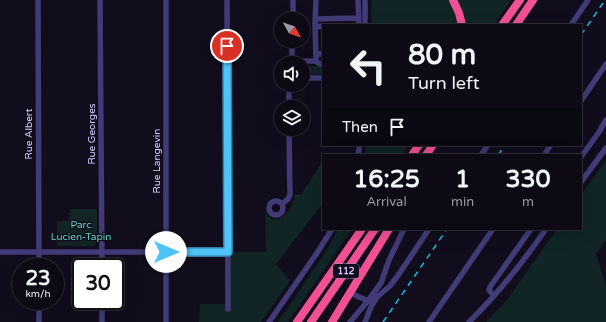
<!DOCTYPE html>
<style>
:root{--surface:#0d0a16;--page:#1b1823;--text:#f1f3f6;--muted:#9a9aa1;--line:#2d2b35}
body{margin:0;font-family:"Varela Round",sans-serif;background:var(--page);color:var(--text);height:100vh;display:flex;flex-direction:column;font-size:15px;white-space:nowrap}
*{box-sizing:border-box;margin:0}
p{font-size:13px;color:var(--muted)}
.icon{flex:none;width:22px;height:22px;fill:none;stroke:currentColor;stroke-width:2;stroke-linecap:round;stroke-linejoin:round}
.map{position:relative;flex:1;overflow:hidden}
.details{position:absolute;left:322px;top:154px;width:260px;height:76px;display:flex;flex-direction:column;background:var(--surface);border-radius:0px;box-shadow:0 4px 16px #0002,0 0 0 1px var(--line)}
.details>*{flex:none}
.top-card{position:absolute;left:322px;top:24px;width:260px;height:122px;border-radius:0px;box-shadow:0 4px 16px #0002,0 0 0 1px var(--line);background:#0d0a16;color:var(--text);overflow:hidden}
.needle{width:26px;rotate:130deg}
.tools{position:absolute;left:274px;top:12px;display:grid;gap:8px}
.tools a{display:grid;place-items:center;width:36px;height:36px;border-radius:50%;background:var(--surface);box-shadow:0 4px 16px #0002,0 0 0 1px var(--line);font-size:20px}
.speed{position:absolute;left:12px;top:258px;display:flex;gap:8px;font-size:20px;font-weight:700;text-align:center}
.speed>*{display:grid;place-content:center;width:52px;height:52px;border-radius:50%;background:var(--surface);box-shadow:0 4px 16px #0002,0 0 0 1px var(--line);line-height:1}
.speed small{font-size:10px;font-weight:400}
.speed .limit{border:2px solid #111;border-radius:6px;background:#fff;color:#111}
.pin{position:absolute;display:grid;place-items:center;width:34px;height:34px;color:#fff;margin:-17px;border:2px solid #fff;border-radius:50%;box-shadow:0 1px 4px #0007}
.me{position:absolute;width:44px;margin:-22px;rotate:90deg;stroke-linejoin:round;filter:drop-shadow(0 0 3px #0008)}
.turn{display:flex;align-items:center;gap:14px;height:84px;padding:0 20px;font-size:18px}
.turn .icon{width:52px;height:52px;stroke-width:2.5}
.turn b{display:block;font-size:28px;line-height:34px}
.then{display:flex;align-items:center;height:38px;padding:0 20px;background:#0003;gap:8px;font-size:15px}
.eta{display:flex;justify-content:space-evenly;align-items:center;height:68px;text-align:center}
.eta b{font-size:24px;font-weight:700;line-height:28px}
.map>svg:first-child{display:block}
</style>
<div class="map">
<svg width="606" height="322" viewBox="0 0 606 322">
<rect width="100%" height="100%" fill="#110d1d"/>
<path fill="#112526" d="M372 0H449L455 13 459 25H371Z
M456 0H511L494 25H464Z
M303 66H323V74L303 75Z
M366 145H408L402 155H365Z
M606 160V239L596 254 606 286V322H486L507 300 557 229H581V195Z
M323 161V203L276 264 290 281 261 322H199L200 304H228V252H266L265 210C272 228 287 217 292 204 294 201 294 198 294 195L302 194 305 188Z
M70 209H97V242L95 245 92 246H57V221H69Z
M339 229H352L288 322H278L321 259Z"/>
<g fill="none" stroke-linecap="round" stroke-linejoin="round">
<path stroke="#423b78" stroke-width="5.5" d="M38 0 39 267
M100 0 102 267
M166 0V322
M227 0 228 309
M316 0 315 24 316 61 318 63 323 65
M358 0 359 25
M293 19V0
M315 19 358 18
M365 25V0
M571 25 588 0
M315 27 323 26
M292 41V61H316
M316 54H323
M303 78H323
M581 101 606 64
M289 107V85
M358 155 360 145
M481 155 488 145
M544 155 551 145
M581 157 599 132 606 120
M581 182 606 148
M269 208a7 7 0 1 1 14 0a7 7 0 1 1-14 0Z
M282 204 288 199 290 195 289 129
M0 252H228
M350 292 359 297 371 302
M494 296 489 290 490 287 531 229
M39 301V322
M102 301V322
M269 322 317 253 332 229
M350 322 367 302 381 283 389 260 404 229
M365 322 371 307 377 297 390 286 399 274 429 229
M429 322 493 229
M469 322C498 294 523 262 546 229"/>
<path stroke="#f25094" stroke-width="8" d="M453 0 459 13 462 25
M502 25 520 0
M516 25 533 0
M412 155 419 145
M426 155 433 145
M297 322 362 229
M311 322 375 229
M332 322 389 229"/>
<path stroke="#11c0e3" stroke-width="1.5" stroke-dasharray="6 5" stroke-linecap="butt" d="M581 35 605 0
M498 155 505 145
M383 322 447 229"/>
</g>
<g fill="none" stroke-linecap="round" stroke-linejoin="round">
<g stroke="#337fa1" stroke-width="10">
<path id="route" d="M166 252H228L227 46"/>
</g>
<use href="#route" stroke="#4fc3f7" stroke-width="7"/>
</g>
<g text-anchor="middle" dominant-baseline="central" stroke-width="3" stroke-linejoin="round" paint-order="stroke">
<rect fill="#110d1d" stroke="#9a93b8" stroke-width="1" x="333" y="264" width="26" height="14" rx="3"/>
<g font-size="9" font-weight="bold" fill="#d5ccfb">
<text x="346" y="271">112</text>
</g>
<g font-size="10" fill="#d5ccfb" stroke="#110d1d">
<text transform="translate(29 134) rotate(-90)">Rue Albert</text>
<text transform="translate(92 134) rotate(-90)">Rue Georges</text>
<text transform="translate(157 161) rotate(-90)">Rue Langevin</text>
</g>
<g font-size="10" fill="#5fd5bf" stroke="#110d1d">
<text x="81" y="225">Parc<tspan x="81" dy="12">Lucien-Tapin</tspan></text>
</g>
</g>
</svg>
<div class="tools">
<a><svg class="needle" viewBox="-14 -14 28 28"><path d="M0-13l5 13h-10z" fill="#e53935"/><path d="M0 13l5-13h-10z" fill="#9a9aa1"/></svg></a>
<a><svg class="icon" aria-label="sound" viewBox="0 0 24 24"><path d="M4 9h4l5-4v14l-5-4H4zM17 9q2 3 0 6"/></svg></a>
<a><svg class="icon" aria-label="layers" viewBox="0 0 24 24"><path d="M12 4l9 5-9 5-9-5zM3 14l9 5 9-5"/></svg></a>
</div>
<div class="speed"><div>23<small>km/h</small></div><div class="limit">30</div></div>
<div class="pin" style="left:227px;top:46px;background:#d93025"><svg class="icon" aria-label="arrive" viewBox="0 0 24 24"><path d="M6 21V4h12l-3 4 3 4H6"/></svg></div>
<svg class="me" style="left:166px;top:252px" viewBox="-20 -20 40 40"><circle r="19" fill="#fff"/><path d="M0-13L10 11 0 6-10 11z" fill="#4fc3f7"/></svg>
<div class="top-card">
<div class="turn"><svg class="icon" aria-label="left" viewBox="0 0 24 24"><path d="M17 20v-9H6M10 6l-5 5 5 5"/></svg><div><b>80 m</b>Turn left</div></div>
<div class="then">Then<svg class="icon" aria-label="arrive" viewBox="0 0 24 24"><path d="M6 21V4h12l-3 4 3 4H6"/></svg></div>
</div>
<section class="details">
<div class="eta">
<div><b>16:25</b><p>Arrival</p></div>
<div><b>1</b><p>min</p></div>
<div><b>330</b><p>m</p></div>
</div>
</section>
</div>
